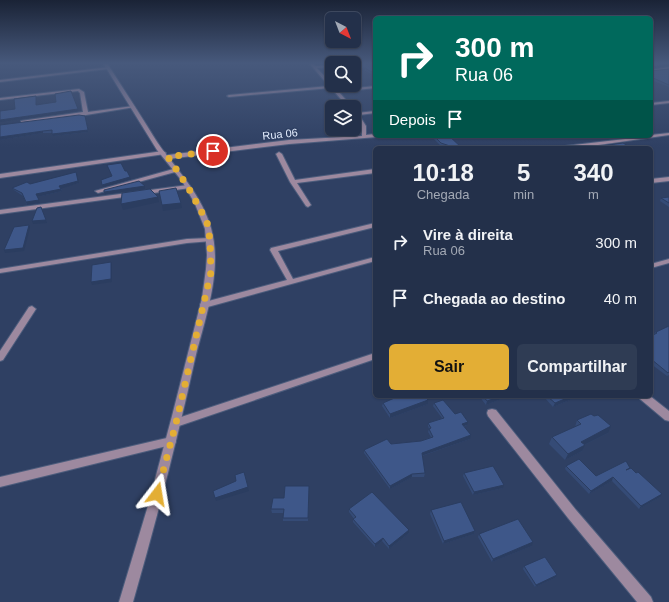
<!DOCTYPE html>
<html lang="pt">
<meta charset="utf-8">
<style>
:root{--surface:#23304a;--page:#2f3c54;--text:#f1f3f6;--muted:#a3a9b5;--line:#404b62;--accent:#e3ae35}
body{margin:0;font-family:Helvetica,sans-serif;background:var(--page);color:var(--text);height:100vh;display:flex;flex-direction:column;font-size:15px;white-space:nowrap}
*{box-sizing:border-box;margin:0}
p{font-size:13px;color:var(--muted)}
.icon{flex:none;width:22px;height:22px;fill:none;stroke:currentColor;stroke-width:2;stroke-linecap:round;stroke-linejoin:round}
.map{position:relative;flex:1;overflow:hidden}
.details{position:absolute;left:373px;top:146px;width:280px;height:252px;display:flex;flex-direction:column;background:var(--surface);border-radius:6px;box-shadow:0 1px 3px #0004,0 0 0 1px var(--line)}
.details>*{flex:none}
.guide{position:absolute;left:373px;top:16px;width:280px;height:122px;border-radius:6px;box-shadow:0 1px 3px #0004,0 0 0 1px var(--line);background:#00695c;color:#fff;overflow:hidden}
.needle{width:26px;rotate:138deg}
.fabs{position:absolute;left:325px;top:12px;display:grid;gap:8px}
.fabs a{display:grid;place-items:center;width:36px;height:36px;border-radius:6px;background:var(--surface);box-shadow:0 1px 3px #0004,0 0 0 1px var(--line);font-size:20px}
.pin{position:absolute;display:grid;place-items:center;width:34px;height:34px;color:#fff;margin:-17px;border:2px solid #fff;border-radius:50%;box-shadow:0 1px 4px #0007}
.me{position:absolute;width:44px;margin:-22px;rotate:14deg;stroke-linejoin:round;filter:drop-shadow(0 0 3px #0008)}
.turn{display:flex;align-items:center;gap:14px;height:84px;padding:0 16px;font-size:18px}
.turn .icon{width:52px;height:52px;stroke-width:2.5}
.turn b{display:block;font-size:28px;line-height:34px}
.then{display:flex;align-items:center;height:38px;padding:0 16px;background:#0003;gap:8px;font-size:15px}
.eta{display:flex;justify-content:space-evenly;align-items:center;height:68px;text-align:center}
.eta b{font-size:24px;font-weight:600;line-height:28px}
.cta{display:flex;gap:8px;margin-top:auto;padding:8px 16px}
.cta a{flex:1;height:46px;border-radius:6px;background:var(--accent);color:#111;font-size:16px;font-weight:600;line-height:46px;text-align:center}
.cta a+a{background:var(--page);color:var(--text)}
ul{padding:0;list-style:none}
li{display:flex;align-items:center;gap:12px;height:56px;padding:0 16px}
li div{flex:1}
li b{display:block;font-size:15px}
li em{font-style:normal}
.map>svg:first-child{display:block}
</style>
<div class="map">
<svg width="669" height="602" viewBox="0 0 669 602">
<rect width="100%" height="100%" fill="#2f4063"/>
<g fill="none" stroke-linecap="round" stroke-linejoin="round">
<g stroke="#4c5c7c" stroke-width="2">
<path id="minor" d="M309 63H313L316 66 332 65V67L317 68 337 90 375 86V88L339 92 352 107H348L331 88 229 97 227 96 229 95 329 86Z
M354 63H368L354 65Z
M109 67 108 69 0 82V80Z
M669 67V69L651 72V70Z
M79 89 84 92 88 112 133 106 135 107 86 115 23 123 21 122V121L83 112 80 93 78 91 0 100V98Z
M669 101V103L651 105V103Z
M354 110 357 113 375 111V113L359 115 366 126V135L375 134V136H378L377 137 289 144 168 159 165 157 168 155 289 140 362 136V126L354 114Z
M669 133V135L577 148H562L565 146 651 136V135Z
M163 151 166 153 165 154 0 178V174Z
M279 152 282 154 295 180 375 169V173L297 183 311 205 308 207 306 206 290 182 276 154Z
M177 168 179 169V171L98 193 95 191Z
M669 177V181L651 183V179Z
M188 185 190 186V188L0 214V210Z
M375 223V227L278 251 293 279 375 257V261L204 308 200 305 201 303 287 280 270 250 271 248Z
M210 238 212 239 213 240 212 241 187 243 0 273V269L187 239Z
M669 259V263L651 268V264Z
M32 306 36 309 3 360 0 361V351L29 307Z
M375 353V359L176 427 172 426 171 423 172 420Z
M638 396H650L669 411V421L665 420 640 399Z
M492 409 496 410 576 510 651 597 653 602H637L568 518 488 416 487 413 488 410Z
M171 437 175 438 176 441 175 444 171 445 0 487V477Z"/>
</g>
<g stroke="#4c5c7c" stroke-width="2">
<path id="tertiary" d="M103 63H107C119 82 132 102 144 121 150 130 155 140 162 149 181 174 202 197 211 228 223 271 205 318 195 359 177 441 156 522 133 602H119L147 509 172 416 202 298 206 269 207 255 205 229 195 204 182 181 157 150Z"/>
</g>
<use href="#minor" fill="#9d899f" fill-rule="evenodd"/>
<use href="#tertiary" fill="#9d899f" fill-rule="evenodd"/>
</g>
<path fill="#354b76" d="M375 63V76L354 65Z
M669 69V87L651 80V71Z
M86 118 88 132 53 136 52 133H43L0 140V125Z
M431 136H449L462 148H448L440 145Z
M79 183 61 188 62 191 37 197 40 203 27 205 23 196 14 190 12 188 30 184Z
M669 197V207L660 201 661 198Z
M669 326V375L667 376 651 364V336L654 334 656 332Z
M479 396H502L501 399 486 405Z
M544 396H579L553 407 544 397Z
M428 400V404L390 418 382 406 383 403Z
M434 403 455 414 467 425 464 427 470 439 422 456 425 473 424 477H412L390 489 364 453V450L391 444 421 441 431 437 428 432 429 429 428 426V423L442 418 433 406Z
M577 420 608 433 584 445 582 451 565 460 549 444 552 437 575 427Z
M566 466 596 476 629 469 660 497 639 509 612 481 589 494 565 469Z
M464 473 503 488 473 495 463 476Z
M309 489 308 521H283V513H272L271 509Z
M349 509 409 533 389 549 382 541 375 547 353 522V519H354L349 512Z
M431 510 475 531 474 534 443 544 430 514Z
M479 534 532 546 492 562 478 537Z
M524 566 557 575 555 578 535 587 523 569Z"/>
<path fill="#2b3d60" d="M263 63H282L263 64Z
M669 64V66L651 68V67Z
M365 68V70L354 71V69Z
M78 109V111L0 122V120Z
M86 118 88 132 53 136 52 134Z
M43 131V133L0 140V137Z
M76 172 79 183 60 189 59 186Z
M130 177 131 179 103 187 102 185Z
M145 186V189L105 194 104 192Z
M61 189 62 191 37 197 36 194Z
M158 197 159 202 123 210 121 204Z
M39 200 40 203 27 205 26 202Z
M181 203 182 208 163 211 162 205Z
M46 220 47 223 33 224 32 221Z
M29 225 30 228 24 251 5 253 4 250 25 237Z
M111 262 112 265V282L92 285 91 282Z
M501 396H502L501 399 486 405 487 401Z
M572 396H579L553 407 555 403Z
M428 400V404L390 418V414Z
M468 422 467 425 461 427 462 424Z
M611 426 608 433 578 448 581 442Z
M471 435 470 439 421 456 422 453Z
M585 445 582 451 565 460 568 454Z
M412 474V477L390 489V486Z
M613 477 612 481 589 494 591 491Z
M504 485 503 488 473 495 474 492Z
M248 487 249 491 216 501 215 498Z
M662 494 660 497 639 509 641 506Z
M409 530V533L389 549V546Z
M475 531 474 534 443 544 444 541Z
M383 538 382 541 375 547V544Z
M533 542 532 546 492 562 493 559Z
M557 575 555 578 535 587 536 585Z"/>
<path fill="#3e5789" stroke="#2b3d60" d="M363 63H375V74L365 68 354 69V64V65Z
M651 63H669V64L651 67V69Z
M669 69V85L651 77V71Z
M71 91 78 109 0 120V111L15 109 14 99 36 96V105L56 102 55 94Z
M79 115 85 116 88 130 52 134V130L43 131 0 137V125Z
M434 136H449L462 148H456L441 143Z
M623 143 632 148H587Z
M121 163 125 171H127L130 177 102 185 101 180 112 176 107 165Z
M76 172 78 181 59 186 61 189 36 194 39 200 26 202 22 193 12 188 27 182 30 184Z
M139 181 145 186 104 192V190Z
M176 188 181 203 162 205 159 191Z
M150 189 158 197 121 204 122 193Z
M669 197V203L661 198Z
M41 207 46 220 32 221 37 208Z
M29 225 23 248 4 250 14 227Z
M111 262V279L91 282 92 265Z
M669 326V372L668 373 651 359V336L657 333 656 332Z
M399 396H425L428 400 390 414 383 403Z
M483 396H501L487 401Z
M547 396H572L555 403Z
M443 400 455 414 461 412 468 422 462 424 471 435 422 453 425 473 412 474 390 486 364 450 387 439 391 444 421 441 433 437 429 429 431 428 428 423 444 418 434 403Z
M591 414 594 416 598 415 611 426 581 442 585 445 568 454 552 437 581 424 577 420Z
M579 459 596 476 626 461 630 468 626 470 631 468 636 473 638 472 662 494 641 506 613 477 591 491 566 466Z
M493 466 504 485 474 492 464 473Z
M244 472 248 487 215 498 213 491 236 481 235 475Z
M285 486H309L308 518H283L284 509H271L273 498H284Z
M372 492 409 530 389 546 383 538 375 544 353 519 356 517 349 509Z
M461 502 475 531 444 541 431 510Z
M518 519 533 542 493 559 479 534Z
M545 557 557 575 536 585 524 566Z"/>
<linearGradient id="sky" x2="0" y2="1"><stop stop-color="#1a2336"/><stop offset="0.43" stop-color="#47597c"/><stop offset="1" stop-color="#47597c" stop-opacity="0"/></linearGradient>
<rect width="669" height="147" fill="url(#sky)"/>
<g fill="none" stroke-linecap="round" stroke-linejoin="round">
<path stroke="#e3ae35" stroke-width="7" stroke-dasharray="0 12.6" d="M157 494 176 423 211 272 210 240 207 222 188 187 168 157 213 151"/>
</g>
<g text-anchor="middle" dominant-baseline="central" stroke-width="3" stroke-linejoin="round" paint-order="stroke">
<g font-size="11" fill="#e2ecfd" stroke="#2f4063">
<text transform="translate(280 134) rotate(-6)">Rua 06</text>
</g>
</g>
</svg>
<div class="fabs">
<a><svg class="needle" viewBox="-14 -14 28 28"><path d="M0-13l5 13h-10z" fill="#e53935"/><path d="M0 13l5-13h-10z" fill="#a3a9b5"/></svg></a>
<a><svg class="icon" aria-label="search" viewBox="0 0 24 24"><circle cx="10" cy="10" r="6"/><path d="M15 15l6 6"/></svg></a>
<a><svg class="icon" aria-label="layers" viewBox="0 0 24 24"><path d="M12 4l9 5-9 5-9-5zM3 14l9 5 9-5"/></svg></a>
</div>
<div class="pin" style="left:213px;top:151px;background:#d93025"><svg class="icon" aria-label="arrive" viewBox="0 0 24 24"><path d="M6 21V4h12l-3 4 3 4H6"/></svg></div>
<svg class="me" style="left:157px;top:494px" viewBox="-20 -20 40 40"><path d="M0-17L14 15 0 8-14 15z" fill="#e3ae35" stroke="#fff" stroke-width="4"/></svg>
<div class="guide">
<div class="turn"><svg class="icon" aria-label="right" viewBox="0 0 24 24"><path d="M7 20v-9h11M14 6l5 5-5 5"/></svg><div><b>300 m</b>Rua 06</div></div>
<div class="then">Depois<svg class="icon" aria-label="arrive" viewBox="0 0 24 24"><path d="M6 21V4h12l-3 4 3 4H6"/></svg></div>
</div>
<section class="details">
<div class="eta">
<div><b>10:18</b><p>Chegada</p></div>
<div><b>5</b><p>min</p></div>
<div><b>340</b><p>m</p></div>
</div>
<ul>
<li><svg class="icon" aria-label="right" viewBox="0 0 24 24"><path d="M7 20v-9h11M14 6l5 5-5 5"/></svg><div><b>Vire à direita</b><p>Rua 06</p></div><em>300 m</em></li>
<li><svg class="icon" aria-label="arrive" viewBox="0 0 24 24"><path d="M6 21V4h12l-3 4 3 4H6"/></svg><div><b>Chegada ao destino</b></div><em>40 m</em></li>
</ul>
<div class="cta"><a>Sair</a><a>Compartilhar</a></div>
</section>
</div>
